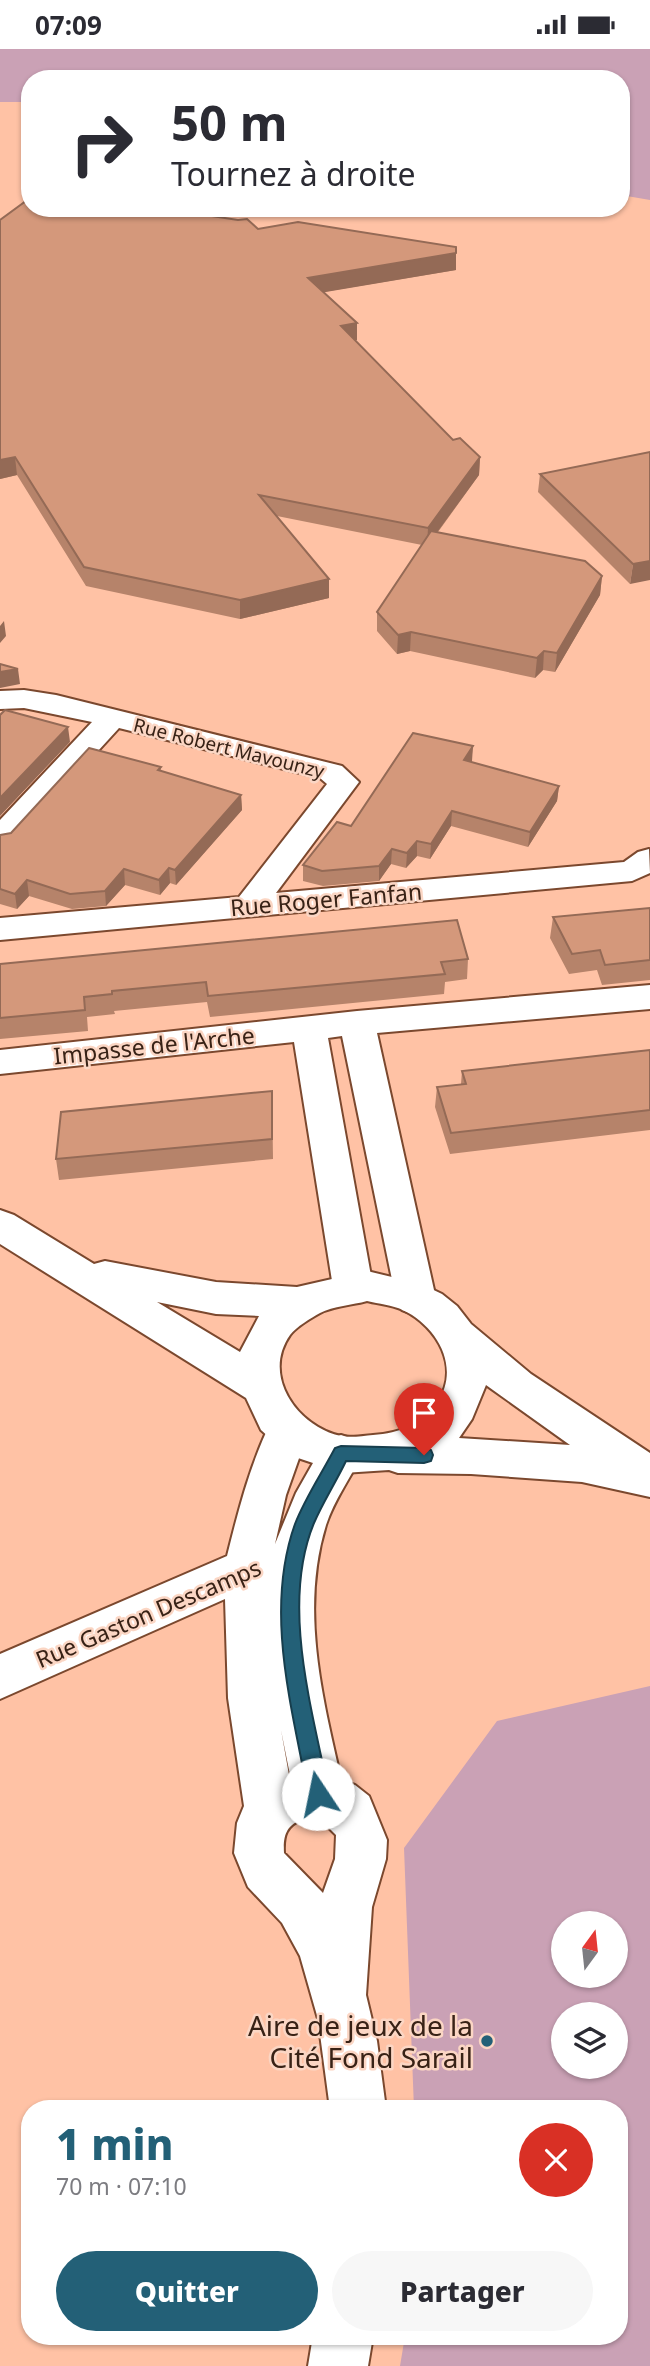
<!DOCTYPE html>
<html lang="fr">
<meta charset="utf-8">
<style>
:root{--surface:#fff;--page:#f7f7f7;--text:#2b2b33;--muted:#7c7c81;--accent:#236077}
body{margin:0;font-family:"Noto Sans",sans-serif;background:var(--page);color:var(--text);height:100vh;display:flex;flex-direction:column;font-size:26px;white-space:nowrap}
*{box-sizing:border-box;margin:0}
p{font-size:23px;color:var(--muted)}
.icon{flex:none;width:38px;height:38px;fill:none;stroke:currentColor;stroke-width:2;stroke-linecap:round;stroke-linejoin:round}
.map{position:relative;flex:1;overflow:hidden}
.panel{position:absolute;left:21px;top:2051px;width:607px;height:245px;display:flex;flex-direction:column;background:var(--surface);border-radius:28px;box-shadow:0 2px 5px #0004}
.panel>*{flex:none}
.guide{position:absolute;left:21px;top:21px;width:609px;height:147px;border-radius:28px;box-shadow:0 2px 5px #0004;background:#fff;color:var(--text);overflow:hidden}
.needle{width:46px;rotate:15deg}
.buttons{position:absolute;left:551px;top:1862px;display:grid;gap:14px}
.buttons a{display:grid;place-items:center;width:77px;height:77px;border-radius:50%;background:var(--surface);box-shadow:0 2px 5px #0004;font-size:35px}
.pin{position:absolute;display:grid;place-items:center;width:60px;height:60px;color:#fff;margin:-72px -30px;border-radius:50% 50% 50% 0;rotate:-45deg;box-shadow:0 0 7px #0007}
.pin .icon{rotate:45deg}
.me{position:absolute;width:77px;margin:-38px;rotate:349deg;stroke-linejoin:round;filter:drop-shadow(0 0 5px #0008)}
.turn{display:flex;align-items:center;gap:24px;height:147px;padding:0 35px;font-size:32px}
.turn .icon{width:91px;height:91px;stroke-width:2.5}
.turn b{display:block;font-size:49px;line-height:60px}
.round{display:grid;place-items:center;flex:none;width:74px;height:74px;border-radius:37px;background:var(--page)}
.overview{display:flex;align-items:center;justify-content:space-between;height:119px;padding:0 35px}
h1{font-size:42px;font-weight:800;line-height:52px;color:var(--accent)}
.cta{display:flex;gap:14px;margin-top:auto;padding:14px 35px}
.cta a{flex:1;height:80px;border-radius:42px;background:var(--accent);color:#fff;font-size:28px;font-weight:800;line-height:80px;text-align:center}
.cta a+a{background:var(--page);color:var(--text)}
.status{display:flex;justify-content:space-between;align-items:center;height:49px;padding:0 35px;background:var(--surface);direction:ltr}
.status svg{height:19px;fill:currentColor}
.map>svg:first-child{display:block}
</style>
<div class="status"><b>07:09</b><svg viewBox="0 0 49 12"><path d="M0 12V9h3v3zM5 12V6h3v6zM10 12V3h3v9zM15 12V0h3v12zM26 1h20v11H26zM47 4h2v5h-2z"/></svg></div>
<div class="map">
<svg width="650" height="2317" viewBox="0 0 650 2317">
<rect width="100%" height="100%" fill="#ffc2a5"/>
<path fill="#caa1b5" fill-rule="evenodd" d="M0 0H650V151L621 146V30H30V53H0Z
M650 1637V2317H400L405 2287H620V2060H414L404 1799 497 1672ZM564 1874H616V1927H564ZM564 1965H616V2018H564Z"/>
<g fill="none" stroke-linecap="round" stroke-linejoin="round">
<g stroke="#7b482e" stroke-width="4">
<path id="street" d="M24 641 56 646 342 717 359 733 276 844 624 813 638 803 649 800 650 824 632 832 0 891V869L239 848 327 735 320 729 119 679 11 797 0 800V771L92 673 24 659 0 660V642Z
M650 936V960L377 984 436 1250 430 1261 416 1266 402 1261 396 1250 342 987 328 989 373 1238 367 1249 353 1253 339 1249 333 1238 294 993 0 1025V1001L357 962Z
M288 1363 303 1369 309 1381 286 1446 275 1495 296 1444 326 1391 341 1386 356 1391 363 1404C351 1428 334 1451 326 1476 300 1560 322 1647 341 1730L355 1736 369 1747 387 1791 386 1810 372 1858 366 1946 377 1992 386 2060H330L318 1970 300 1907 282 1874 248 1838 234 1804 237 1774 244 1757 228 1649 225 1550 0 1650V1605L227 1507C239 1459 251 1412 273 1369ZM281 1681 290 1726H289ZM303 1770 321 1771 336 1786 335 1810 323 1844 284 1804C283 1787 286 1776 303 1770Z
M313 2287H373L368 2317H308Z"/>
</g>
<g stroke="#7b482e" stroke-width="4">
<path id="secondary" d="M0 1161 14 1166 94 1215 105 1212 216 1233 297 1238 367 1222 421 1235 442 1245 457 1257 471 1275 531 1325 650 1404V1448L582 1433 471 1425 398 1424 389 1421 343 1424 289 1406 261 1381 246 1349 0 1195ZM367 1252C379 1255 392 1256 403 1261 438 1278 461 1319 437 1354 421 1376 400 1384 373 1386 363 1387 350 1389 341 1387 298 1378 261 1327 290 1286 296 1278 311 1269 320 1264 333 1257 353 1256 367 1252ZM157 1253 216 1265 259 1267 240 1303ZM486 1336 570 1396 459 1389 472 1370Z"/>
</g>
<use href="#street" fill="#fff" fill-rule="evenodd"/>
<use href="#secondary" fill="#fff" fill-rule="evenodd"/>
</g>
<path fill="#b6836a" d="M0 171 258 180 456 221 323 243 357 291H355L453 391 480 408 479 426 438 483 602 527 600 546 555 623 543 621 535 629 410 602 397 605 377 582V563L422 496 277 467 329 530V549L240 570 86 537 17 426 0 430Z
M650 403 630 535 538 443 540 425Z
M473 697 471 713 559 737 557 752 528 798 451 777 430 810 417 807 406 819 391 815 379 832 323 837 303 832V816L351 777Z
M161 718V722L241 746 242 761 176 836 170 834 160 846 125 836 106 857 72 860 29 847 17 860 0 855V786L11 784Z
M650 859V931L602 936 597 921 569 925 550 889 553 868Z
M468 910 467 930 445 933 444 945 210 968 207 953 114 962 115 965 87 968 88 982 0 990V915Z
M650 1001V1081L450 1105 435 1058 437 1038 461 1035 462 1022Z
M272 1042 273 1110 59 1131 56 1110Z"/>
<path fill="#946a56" d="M456 204V221L308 246V229Z
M357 274V291L341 294V277Z
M15 408 17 426 0 430V411Z
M480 408 479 426 427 497 428 479Z
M650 512V531L630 535 633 515Z
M602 527 600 546 555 623 557 604Z
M329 530V549L240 570V551Z
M4 572 6 587 0 594V577Z
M411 583 410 602 397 605 398 586Z
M544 602 543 621 535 629 537 609Z
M18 620 20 635 0 639V623Z
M68 678 70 693 0 767V749Z
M473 697 472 712 463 727 464 711Z
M559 737 557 752 528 798 530 783Z
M241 746 242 761 176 836 175 821Z
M452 762 451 777 430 810 431 795Z
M417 792V807L406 819 407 804Z
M392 800 391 815 379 832V817Z
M169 819 170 834 160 846 159 831Z
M124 820 125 836 106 857 105 842Z
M27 831 29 847 17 860 15 845Z"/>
<path fill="#d4987b" stroke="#946a56" stroke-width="2" d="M30 149V159H159L238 171 247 170 258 180 298 173 456 198V204L308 229 357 274 341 277 453 391 460 389 480 408 428 479 259 446 329 530 240 551 84 518 15 408 0 411V171Z
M650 403V512L633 515 540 425Z
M431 482 585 512 602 527 557 604 544 602 537 609 411 583 398 586 377 563Z
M0 615 18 620 0 623Z
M5 661 68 678 0 749V666Z
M413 684 473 697 464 711 559 737 530 783 452 762 431 795 417 792 407 804 392 800 379 817 322 822 303 816 337 773 351 777Z
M89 699 161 718 158 721 241 746 175 821 169 819 159 831 124 820 105 842 70 845 27 831 15 845 0 840V786L11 784Z
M650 859V911L605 916 600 901 572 905 553 868Z
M457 871 468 910 441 913 445 925 208 947 206 933 112 942V945L84 948 85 961 0 969V915Z
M650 1001V1061L451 1084 437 1038 466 1035 462 1022Z
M272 1042V1090L56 1110 61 1063Z"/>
<path fill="#236077" stroke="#173e4d" stroke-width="2" d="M341 1397 424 1399 431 1401 433 1406 431 1412 424 1414 346 1412C336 1433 323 1453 314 1474 280 1556 313 1663 329 1745L326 1752 318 1755 311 1752 308 1745C292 1658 264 1562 295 1475 305 1449 322 1424 335 1399Z"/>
<circle fill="#236077" stroke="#fbd6c4" stroke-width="2.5" cx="487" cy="1992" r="7"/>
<g text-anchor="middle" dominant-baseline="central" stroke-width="5" stroke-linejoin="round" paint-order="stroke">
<g font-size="19" fill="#382216" stroke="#fbd6c4">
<text transform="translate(229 699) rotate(14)">Rue Robert Mavounzy</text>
</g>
<g font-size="23" fill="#382216" stroke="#fbd6c4">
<text transform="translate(326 850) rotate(-5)">Rue Roger Fanfan</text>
<text transform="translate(154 996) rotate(-6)">Impasse de l'Arche</text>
<text transform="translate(148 1564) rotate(-23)">Rue Gaston Descamps</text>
</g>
<g font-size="28" fill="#382216" stroke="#fbd6c4" text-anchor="end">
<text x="473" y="1976">Aire de jeux de la<tspan x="473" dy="32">Cité Fond Sarail</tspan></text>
</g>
</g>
</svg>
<div class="buttons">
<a><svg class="needle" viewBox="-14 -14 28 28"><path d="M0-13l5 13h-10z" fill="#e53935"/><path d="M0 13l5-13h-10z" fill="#7c7c81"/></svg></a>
<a><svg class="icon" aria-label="layers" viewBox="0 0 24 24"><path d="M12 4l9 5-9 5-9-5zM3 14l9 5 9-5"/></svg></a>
</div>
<div class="pin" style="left:424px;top:1406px;background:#d93025"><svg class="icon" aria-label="arrive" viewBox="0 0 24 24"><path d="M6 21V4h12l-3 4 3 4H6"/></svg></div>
<svg class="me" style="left:318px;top:1745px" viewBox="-20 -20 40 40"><circle r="19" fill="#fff"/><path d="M0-13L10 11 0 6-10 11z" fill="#236077"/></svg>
<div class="guide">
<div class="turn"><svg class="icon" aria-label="right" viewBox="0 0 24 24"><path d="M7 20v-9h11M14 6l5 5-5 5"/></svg><div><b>50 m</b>Tournez à droite</div></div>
</div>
<section class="panel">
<div class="overview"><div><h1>1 min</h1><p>70 m · 07:10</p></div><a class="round" style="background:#d93025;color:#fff"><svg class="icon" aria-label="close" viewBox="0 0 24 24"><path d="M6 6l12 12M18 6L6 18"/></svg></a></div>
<div class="cta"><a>Quitter</a><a>Partager</a></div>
</section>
</div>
